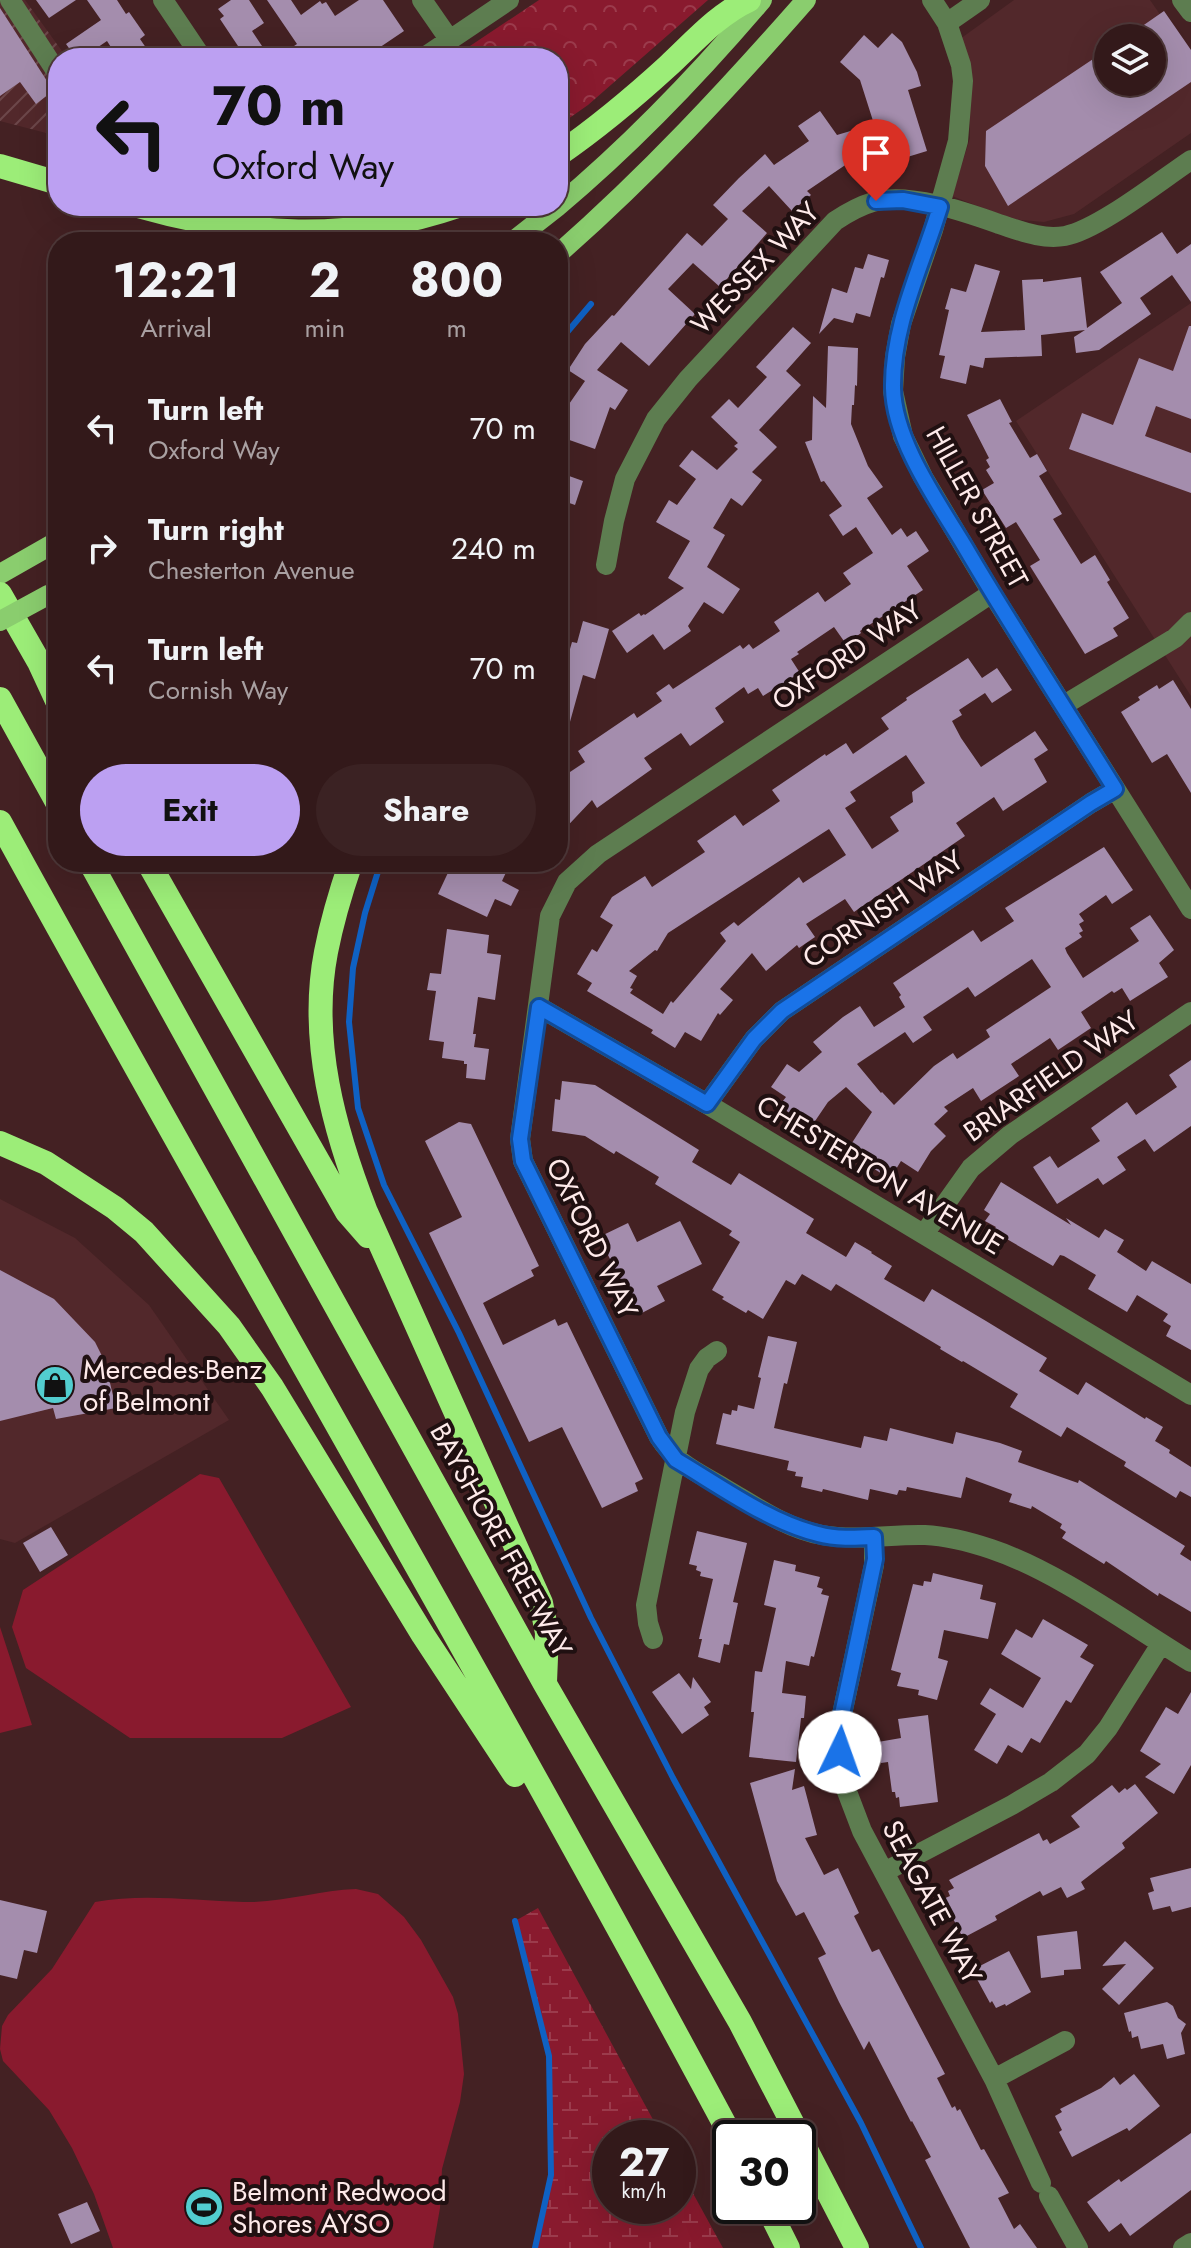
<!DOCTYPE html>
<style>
:root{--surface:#33191a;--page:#3b2223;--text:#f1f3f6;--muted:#a9a0a2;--line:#4e3839;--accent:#bca0f2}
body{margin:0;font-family:Jost,sans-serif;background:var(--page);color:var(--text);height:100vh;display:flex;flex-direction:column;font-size:30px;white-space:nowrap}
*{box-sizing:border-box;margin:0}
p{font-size:26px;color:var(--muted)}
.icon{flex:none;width:44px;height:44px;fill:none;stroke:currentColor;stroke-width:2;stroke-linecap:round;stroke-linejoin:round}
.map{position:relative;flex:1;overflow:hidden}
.drawer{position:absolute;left:48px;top:232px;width:520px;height:640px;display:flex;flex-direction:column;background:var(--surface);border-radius:32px;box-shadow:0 8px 32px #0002,0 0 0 2px var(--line)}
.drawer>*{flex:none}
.top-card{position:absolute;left:48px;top:48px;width:520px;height:168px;border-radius:32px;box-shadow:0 8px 32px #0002,0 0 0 2px var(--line);background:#bca0f2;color:#111;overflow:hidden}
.fabs{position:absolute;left:1094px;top:24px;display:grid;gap:16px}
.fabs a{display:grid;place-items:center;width:72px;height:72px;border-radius:50%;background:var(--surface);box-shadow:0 8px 32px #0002,0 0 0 2px var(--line);font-size:40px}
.speed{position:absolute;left:592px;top:2120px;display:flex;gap:16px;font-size:40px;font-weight:700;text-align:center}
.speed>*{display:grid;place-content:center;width:104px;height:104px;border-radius:50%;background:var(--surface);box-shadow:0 8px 32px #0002,0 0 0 2px var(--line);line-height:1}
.speed small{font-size:20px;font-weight:400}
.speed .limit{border:4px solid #111;border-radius:12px;background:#fff;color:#111}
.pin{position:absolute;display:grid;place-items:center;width:68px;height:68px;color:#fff;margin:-82px -34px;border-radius:50% 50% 50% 0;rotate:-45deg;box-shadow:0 0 8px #0007}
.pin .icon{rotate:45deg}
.me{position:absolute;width:88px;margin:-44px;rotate:3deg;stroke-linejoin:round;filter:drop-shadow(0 0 6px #0008)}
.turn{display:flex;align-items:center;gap:28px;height:168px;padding:0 32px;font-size:36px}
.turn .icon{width:104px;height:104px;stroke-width:2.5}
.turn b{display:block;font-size:56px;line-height:68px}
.eta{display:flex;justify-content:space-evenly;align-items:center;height:136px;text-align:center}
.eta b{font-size:48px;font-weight:700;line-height:56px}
.button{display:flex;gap:16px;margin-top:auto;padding:16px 32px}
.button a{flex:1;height:92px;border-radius:48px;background:var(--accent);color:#111;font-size:32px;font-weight:700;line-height:92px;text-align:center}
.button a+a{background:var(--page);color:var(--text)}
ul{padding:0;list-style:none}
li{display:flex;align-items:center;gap:24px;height:120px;padding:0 32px}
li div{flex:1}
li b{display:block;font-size:30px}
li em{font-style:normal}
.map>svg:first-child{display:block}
</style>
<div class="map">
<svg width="1191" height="2248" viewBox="0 0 1191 2248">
<defs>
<pattern id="industrial-furrows" width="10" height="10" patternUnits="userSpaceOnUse" patternTransform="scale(2)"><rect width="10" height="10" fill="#52282b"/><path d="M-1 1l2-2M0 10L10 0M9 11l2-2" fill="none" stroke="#6c474a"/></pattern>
<pattern id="wetland-marsh" width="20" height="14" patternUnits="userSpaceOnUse" patternTransform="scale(2)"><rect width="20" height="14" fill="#891a2e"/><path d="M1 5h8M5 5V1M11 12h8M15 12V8" fill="none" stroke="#9b3b4c"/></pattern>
<pattern id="park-crowns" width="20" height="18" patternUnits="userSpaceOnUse" patternTransform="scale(2)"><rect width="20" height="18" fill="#891a2e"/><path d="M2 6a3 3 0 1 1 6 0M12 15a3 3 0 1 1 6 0" fill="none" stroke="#9b3b4c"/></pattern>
</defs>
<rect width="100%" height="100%" fill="#442123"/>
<path fill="#52282b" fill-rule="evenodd" d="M1014 0H1150L1191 59V133L1074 214 1044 222 1010 219 952 196 970 138 969 86 960 39ZM1108 38H1152V82H1108Z
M1191 303V696L1016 421Z
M0 1199 75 1238 149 1305 229 1420 15 1543 0 1539Z"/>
<path fill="url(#industrial-furrows)" d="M0 0H25L67 58H58V136L0 121Z"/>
<path fill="#891a2e" d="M200 1474 219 1478 351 1707 282 1738H130L26 1668 12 1627 23 1590Z
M0 1627 32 1725 0 1733Z
M356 1889 378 1894 404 1917 421 1940 453 1997 458 2014 464 2074 460 2102 442 2169 440 2208 433 2248H113L94 2194 72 2148 49 2110 3 2061 0 2049 2 2026 8 2015 52 1969 95 1902C145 1893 194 1901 244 1902 282 1903 319 1890 356 1889Z"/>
<path fill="url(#wetland-marsh)" d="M538 1908 663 2138H610V2206H678V2166L723 2248H535L551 2175 549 2056 515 1921Z"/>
<path fill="url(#park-crowns)" d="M539 0H708L588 105 558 126V58H452Z"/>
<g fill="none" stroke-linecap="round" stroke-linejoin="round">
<path stroke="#0f61c3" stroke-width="6" d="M558 343 591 304
M381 862 365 913 353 968 349 1022 358 1108 384 1185 459 1333 591 1618 673 1778 861 2123 921 2248
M515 1921 549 2056 551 2175 535 2248"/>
</g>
<path fill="#a48dad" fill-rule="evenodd" d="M36 0H76L49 18Z
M87 0H117L126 14 129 12 145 35 140 39 153 58H118L107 41 82 58H76L66 44 101 20Z
M231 0H249L264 23 252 31 270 58H246L220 19 224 16 218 9Z
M267 0H291L301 15 320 1 322 4 326 2 335 16 359 0H383L404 31 364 58H276L297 44Z
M0 8 47 81 58 87 36 104 20 82 0 96Z
M1164 11 1191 50V82L1008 206 985 166 986 131 1108 49V82H1152V38H1125Z
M892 33 902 42 917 72 921 86 908 90 927 151 868 169 863 153 807 191 811 195 792 211 769 186 742 211 767 233 720 287 693 263 668 289 695 314 649 366 621 342 597 370 628 390 615 410 610 407 595 449 558 436V416L563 418 567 407 585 381 568 370 585 344 612 315 614 316 687 233 702 246 728 219 713 205 739 178 765 154 774 165 809 141 798 126 820 111 837 135 874 124 860 80 840 62 864 35 878 48Z
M1162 232 1177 254 1191 244V302L1172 275 1140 298 1151 314 1099 350 1076 353 1074 337 1085 330 1041 335 1042 356 985 358 983 368 970 365 966 384 940 378 945 356 939 355 949 310 945 309 951 288 966 292 975 264 1000 271 981 332 1025 330 1022 280 1043 279V282L1081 277 1087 328 1122 303 1100 272Z
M868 254 889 260 884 278 881 277 870 317 856 313 853 323 834 318 819 334 832 288 847 293 855 267 863 269Z
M1189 326H1191V419L1156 406 1145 436 1191 453V493L1069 449 1082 413 1113 425 1139 358 1173 371Z
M793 327 811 343 786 371 801 385 759 430 777 447 752 472 762 480 742 506 731 498 713 528 725 535 707 567 740 589 723 614 704 602 688 626 691 631 664 650 653 634 627 653 612 631 639 613 641 616 644 614 645 615 684 588 668 578 690 541 656 522 669 500 677 505 696 479 679 466 692 450 717 470 738 449 734 446 738 443 711 417 729 399 738 408 767 377 756 367Z
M828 346 858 348 857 386 855 385 854 405H852L851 424 868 466 883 487 867 498 892 535 901 528 907 537 916 531 929 551 907 566 923 590 860 631 861 633 846 644 834 627 797 652 799 654 791 659 800 673 763 696 758 688 748 694 744 687 715 708 724 722 690 746 681 733 644 758 652 769 597 808 592 800 558 836V780L585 762 578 751 634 713 637 718 662 701 656 693 669 684 673 689 740 645 743 649 749 644 753 649 780 631 774 622 818 592 825 602 851 584 843 573 873 553 856 527 843 536 829 515 842 506 824 481 821 482 805 442 812 440 813 396 826 408Z
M1000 399 1012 422 1009 423 1030 458 1037 454 1047 471 1039 476 1062 514 1053 519 1081 564 1095 555 1110 580 1107 582 1129 618 1113 628 1118 636 1085 654 1030 566 1040 560 1016 522 1006 528 982 490 994 483 986 470 990 467 986 460 989 458 967 415Z
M558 472 583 481 575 505 558 499Z
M583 621 609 629 595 679 583 675 563 747H558V661L566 663 572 642 577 643Z
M968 658 982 678 997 668 1012 690 992 703 985 693 959 710 962 715 952 721 961 738 981 767 1035 731 1048 750 1034 759 1047 782 1003 811 994 797 956 823 965 836 854 912 845 899 806 924 815 937 799 948 797 945 766 971 752 953 720 989 733 1000 720 1015 718 1013 701 1041 685 1032 675 1048 651 1033 653 1030 587 991 592 983 577 974 592 949 597 952 613 925 600 917 612 897 645 876 652 887 705 852 697 841 735 815 743 826 780 801 772 790 825 754 826 756 846 743 853 754 889 729 881 718 907 700 906 698ZM906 755 925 783 912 792 913 802 890 817 899 831 872 849 845 808 856 801 850 792ZM829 829 846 855 803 883 799 877 738 926 734 922 720 933 726 941 673 1003 671 1001 663 1014 630 993 633 989 630 988 637 976 629 971 655 950 657 951 668 933Z
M1173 680 1191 709V793L1167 754 1152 763 1121 712 1140 700 1138 697 1157 685 1159 689Z
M1104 847 1133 890 1112 904 1106 895 1079 914 1084 921 1079 924 1083 931 1079 933 1082 937 1065 948 1067 953 1083 978 1139 941 1130 928 1150 915 1174 950 1159 963 1168 977 1130 1001 1122 988 1114 993 1112 991 1081 1012 1091 1028 1058 1050 1050 1038 1011 1064 1019 1076 981 1101 973 1088 944 1107 948 1111 934 1124 946 1136 931 1151 918 1172 901 1161 890 1179 854 1156 856 1154 848 1149 872 1112 846 1087 828 1102 811 1127 779 1106 786 1097 771 1087 787 1064 799 1072 822 1052 813 1042 843 1017 860 1006 874 1027 905 1007 899 997 901 995 893 983 973 930 981 942 1014 921 1005 908ZM1032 959 1051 987 986 1030 990 1037 957 1059 953 1053 934 1066 894 1105 882 1092 881 1093 857 1064 905 1032 913 1043 932 1030 923 1017 968 987 975 997Z
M453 862H511L502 881 519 890 511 906 495 899 487 917 438 894Z
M447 929 489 935 487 953 501 955 495 1000 478 997 473 1034H476L474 1047 489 1049 485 1080 466 1078 467 1064H464V1061L442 1058 444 1042 429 1040 436 991 427 990 430 973 441 974Z
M1191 1060V1126L1154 1152 1145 1139 1117 1157 1126 1170 1103 1185 1098 1178 1057 1204 1033 1167 1050 1156 1058 1168 1100 1141 1091 1128 1127 1102 1136 1115 1177 1087 1169 1075Z
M562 1081 595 1085 699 1150 692 1162 731 1185 739 1173 814 1219 806 1233 846 1257 855 1242 872 1252 871 1253 892 1266 884 1279 924 1302 932 1289 986 1321 1047 1358 1039 1371 1078 1395 1086 1382 1145 1419 1146 1417 1163 1427 1155 1441 1170 1450 1169 1453 1191 1467V1497L1180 1491 1176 1498 1124 1466 1126 1462 1067 1427 1061 1437 1010 1407 1018 1394 963 1361 962 1362 940 1349 941 1347 836 1284 831 1291 802 1274 795 1285 786 1280 763 1319 748 1310 746 1313 722 1299 724 1297 712 1290 740 1242 729 1235 732 1231 655 1184 659 1177 616 1151 614 1154 585 1136 552 1131 555 1099 560 1100Z
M459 1122 471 1124 539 1266 531 1270 534 1276 483 1303 503 1345 555 1319 558 1326 567 1322 643 1479 635 1483 638 1491 602 1508 562 1427 529 1442 429 1233 462 1217 425 1141Z
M1001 1182 1071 1225 1066 1218 1099 1238 1105 1229 1124 1240 1117 1252 1146 1271 1152 1261 1191 1284V1350L1166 1336 1171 1326 1163 1321 1168 1314 1137 1295 1127 1312 1088 1289 1096 1275 1064 1256 1060 1255 1053 1266 993 1231 996 1227 985 1221 990 1214 984 1210Z
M680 1221 702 1264 657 1286 665 1301 638 1315 599 1237 628 1223 637 1242Z
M0 1270 54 1299 95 1342 105 1362 116 1408 56 1419 53 1408 0 1421Z
M768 1336 797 1342 787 1384 784 1383 774 1428 861 1448 864 1436 887 1441 890 1428 953 1444 956 1432 1000 1443 1022 1451 1018 1462 1078 1483 1079 1480 1185 1546 1180 1554 1191 1561V1612L1159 1593 1158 1596 1106 1561 1104 1564 1062 1538 1066 1532 1060 1528 1062 1524 1032 1506 1031 1509 1009 1502 1012 1494 966 1477 961 1498 907 1487 906 1491 899 1490 897 1495 870 1489 868 1500 823 1489 822 1492 801 1487 803 1477 795 1476 796 1472 787 1470 789 1461 716 1444 723 1413 731 1415 732 1410 737 1411 738 1405 754 1409 761 1378 758 1377Z
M51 1527 68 1555 40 1572 23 1543Z
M697 1531 747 1543 733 1602 738 1603 729 1645 724 1644 720 1663 698 1657 702 1639H699L713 1579 700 1576 701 1572 696 1570 697 1566 689 1564Z
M774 1560 796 1565 795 1571 820 1577 817 1587 823 1589 821 1594 829 1596 814 1657 811 1656 809 1666 786 1661 782 1693 806 1696 804 1718H801L796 1762 749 1757 754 1712H751L755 1671 762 1672 776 1608 764 1605Z
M933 1573 983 1585 980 1599 996 1603 988 1639 944 1630 938 1658 948 1661 937 1700 918 1695 919 1690 897 1686 901 1673 891 1670 913 1584 923 1586 924 1581 931 1582Z
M1043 1619 1088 1645 1080 1657 1094 1665 1071 1703 1066 1700 1040 1743 1031 1738 1022 1753 1008 1745 997 1764 974 1750 996 1714 980 1704 990 1688 1023 1708 1041 1678 1001 1654 1016 1629 1032 1638Z
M679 1673 691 1689 693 1677 711 1702 704 1707 709 1715 682 1734 652 1692Z
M1191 1692V1765L1174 1794 1145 1777 1161 1764 1140 1751 1166 1707 1178 1714Z
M928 1715 938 1802 900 1807 899 1797 896 1798 895 1792H892L888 1762 881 1763 878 1742 901 1738 898 1719Z
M795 1769 792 1790 804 1786 817 1835 805 1838 824 1875 838 1868 859 1913 854 1916 872 1952 879 1949 945 2074 937 2078 952 2108 955 2106 957 2111 960 2109 981 2150 984 2149 1009 2193 998 2198 1014 2229 1020 2224 1037 2248H970L925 2160 931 2157 912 2121 911 2122 869 2041 864 2050 839 2002 818 1958 826 1954 804 1912 796 1916 777 1881 750 1783Z
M1135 1784 1158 1813 1122 1843 1125 1848 1081 1882 1085 1889 1067 1898 1061 1887 1043 1896 1040 1891 995 1916 997 1920 963 1938 943 1899 950 1896 948 1891 954 1888 949 1880 1039 1833 1043 1841 1047 1839 1050 1844 1080 1827 1071 1816 1112 1785 1119 1793 1125 1788 1127 1790Z
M1191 1868V1907L1172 1912 1170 1906 1153 1910 1148 1893 1154 1891 1150 1878Z
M0 1900 47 1911 37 1953 24 1950 17 1979 0 1975Z
M1077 1931 1081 1969 1064 1970V1975L1041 1978 1037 1936Z
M1125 1941 1154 1968 1119 2005 1102 1989 1126 1964 1102 1966Z
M1009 1951 1031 1992 1006 2006 1005 2004 996 2008 992 2001 990 2003 972 1970Z
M1167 2002 1173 2006 1178 2018 1186 2024 1181 2033 1185 2054 1167 2059 1163 2044 1141 2049 1138 2036 1132 2038 1131 2031 1129 2032 1124 2013Z
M1134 2074 1160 2106 1129 2131 1127 2128 1072 2157 1059 2132 1062 2130 1055 2116 1062 2112 1060 2109 1101 2088 1114 2077 1120 2085Z
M1191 2133V2190L1130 2236 1121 2223 1109 2232 1087 2202 1119 2179 1121 2182Z
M87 2202 100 2231 71 2244 58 2214Z"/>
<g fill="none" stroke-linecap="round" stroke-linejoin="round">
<path stroke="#5d7d50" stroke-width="20" d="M10 0 58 74
M163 0 202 58
M422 0 449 39
M932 0 947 23 961 65 963 81 958 141 933 230 901 324 895 357 893 391 903 436 923 477 992 593 1191 909
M1182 0 1191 12
M947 23 980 0
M423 58 509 0
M606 565 614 521 625 479 656 419 688 379 835 221C847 213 859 206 873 202 909 192 965 212 999 224 1021 231 1042 240 1065 236 1098 230 1161 180 1191 160
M992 593 598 854 567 882 550 916 520 1139 523 1161 659 1437C676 1464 697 1472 724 1488 755 1506 787 1529 822 1535 857 1541 891 1534 925 1535 947 1536 970 1542 991 1549 1057 1571 1130 1625 1191 1662
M1064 705 1175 638 1191 622
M539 1007 707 1104 1191 1395
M707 1104 754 1039 782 1011 1091 803 1115 789
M924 1234 971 1168 1010 1135 1191 1012
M874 1537V1565L841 1719 840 1752 846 1789 862 1831 994 2079 1041 2183
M653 1639 648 1623 646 1605 685 1412 699 1369 707 1358 717 1351
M884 1872 1012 1805 1051 1782 1087 1754 1108 1728 1161 1644
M994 2079 1065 2041
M1049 2196 1078 2248
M1183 2248 1191 2243"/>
<path stroke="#8acd6e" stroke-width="20" d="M558 206C632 144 699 74 762 0
M512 242 558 206
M558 254C648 175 728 89 806 0
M0 574 58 541"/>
<path stroke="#9ced78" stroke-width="24" d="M558 155C597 128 633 98 668 66 693 43 718 14 749 0
M0 166 58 183
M138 206C247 237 350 243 458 206
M0 594 39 662 58 703
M0 699 58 804
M0 822C241 1262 495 1695 732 2138
M90 862 545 1684 740 2022 857 2248
M148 862 347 1212 368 1236
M351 862C341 891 332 921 326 952 309 1040 334 1130 366 1212L541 1603 547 1633 545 1682
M0 1143 46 1163 115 1208 144 1232 229 1326 272 1387 423 1635 515 1775
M767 2206 788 2248"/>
<path stroke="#8acd6e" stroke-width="20" d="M0 621 48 595"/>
</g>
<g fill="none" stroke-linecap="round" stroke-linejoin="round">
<g stroke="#114b97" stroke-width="20">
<path id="route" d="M840 1752 841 1719 875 1559 874 1537C855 1538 836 1539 818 1534 769 1522 720 1486 676 1460L659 1437 523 1161 520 1139 539 1007 707 1104 754 1039 782 1011 1091 803 1115 789C1065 708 1013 629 965 547 938 502 894 441 893 388 892 325 922 266 940 207L903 200 876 201"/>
</g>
<use href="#route" stroke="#1a73e8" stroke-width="14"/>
</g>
<defs>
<g id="shop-disc" transform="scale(2)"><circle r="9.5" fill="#52cdcf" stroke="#201011"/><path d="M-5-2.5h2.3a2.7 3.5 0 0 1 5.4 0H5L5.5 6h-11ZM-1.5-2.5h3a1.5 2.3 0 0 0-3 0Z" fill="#111"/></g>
<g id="stadium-disc" transform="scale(2)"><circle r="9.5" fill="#52cdcf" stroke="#201011"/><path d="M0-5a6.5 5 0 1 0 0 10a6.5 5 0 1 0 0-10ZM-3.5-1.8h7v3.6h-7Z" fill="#111"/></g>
</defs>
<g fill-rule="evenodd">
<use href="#shop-disc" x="55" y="1385"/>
<use href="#stadium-disc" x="204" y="2207"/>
</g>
<g text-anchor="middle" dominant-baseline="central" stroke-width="8" stroke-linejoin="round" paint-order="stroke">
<g font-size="28" fill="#feeaea" stroke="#201011">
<text transform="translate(755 268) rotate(-46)">WESSEX WAY</text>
<text transform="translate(977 507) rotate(61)">HILLER STREET</text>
<text transform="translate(847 655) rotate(-34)">OXFORD WAY</text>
<text transform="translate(883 909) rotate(-34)">CORNISH WAY</text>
<text transform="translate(1051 1076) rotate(-35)">BRIARFIELD WAY</text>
<text transform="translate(880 1175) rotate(31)">CHESTERTON AVENUE</text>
<text transform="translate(592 1238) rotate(64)">OXFORD WAY</text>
<text transform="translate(501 1540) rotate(61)">BAYSHORE FREEWAY</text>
<text transform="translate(932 1902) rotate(62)">SEAGATE WAY</text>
</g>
<g font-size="28" fill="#feeaea" stroke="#201011" text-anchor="start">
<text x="83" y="1369">Mercedes-Benz<tspan x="83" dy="32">of Belmont</tspan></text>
<text x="232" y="2191">Belmont Redwood<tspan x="232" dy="32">Shores AYSO</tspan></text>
</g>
</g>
</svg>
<div class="fabs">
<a><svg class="icon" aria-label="layers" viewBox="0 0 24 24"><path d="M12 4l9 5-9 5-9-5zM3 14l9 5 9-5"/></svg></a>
</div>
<div class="speed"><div>27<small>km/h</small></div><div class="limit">30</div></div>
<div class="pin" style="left:876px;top:201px;background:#d93025"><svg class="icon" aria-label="arrive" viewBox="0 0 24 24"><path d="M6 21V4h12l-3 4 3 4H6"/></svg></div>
<svg class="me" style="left:840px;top:1752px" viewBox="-20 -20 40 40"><circle r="19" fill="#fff"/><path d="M0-13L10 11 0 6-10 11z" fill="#1a73e8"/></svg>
<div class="top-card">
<div class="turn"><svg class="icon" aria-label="left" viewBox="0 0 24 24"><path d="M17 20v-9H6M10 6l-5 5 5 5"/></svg><div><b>70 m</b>Oxford Way</div></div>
</div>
<section class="drawer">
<div class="eta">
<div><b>12:21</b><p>Arrival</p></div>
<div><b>2</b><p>min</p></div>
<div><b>800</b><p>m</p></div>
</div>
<ul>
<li><svg class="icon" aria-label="left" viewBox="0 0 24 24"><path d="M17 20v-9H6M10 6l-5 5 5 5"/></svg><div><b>Turn left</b><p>Oxford Way</p></div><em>70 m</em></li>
<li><svg class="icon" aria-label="right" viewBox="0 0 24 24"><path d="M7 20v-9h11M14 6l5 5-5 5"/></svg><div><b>Turn right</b><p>Chesterton Avenue</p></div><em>240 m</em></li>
<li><svg class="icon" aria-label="left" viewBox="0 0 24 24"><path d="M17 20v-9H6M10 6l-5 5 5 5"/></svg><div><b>Turn left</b><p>Cornish Way</p></div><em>70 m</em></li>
</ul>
<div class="button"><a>Exit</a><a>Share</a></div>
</section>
</div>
